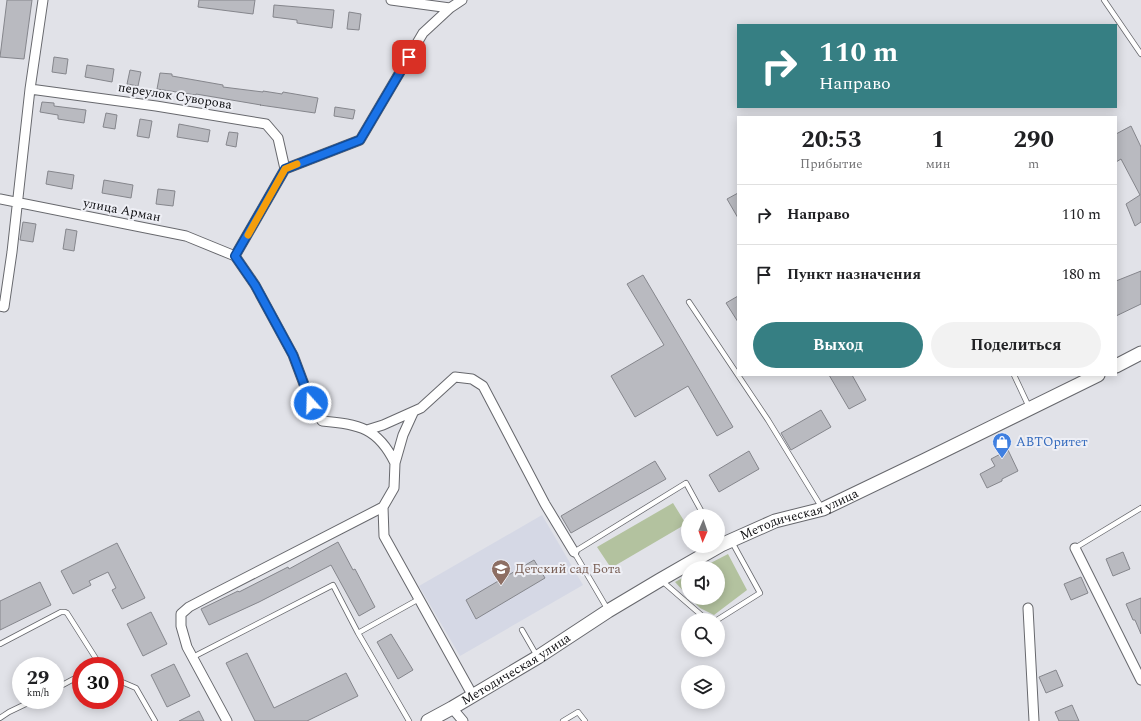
<!DOCTYPE html>
<html lang="ru">
<meta charset="utf-8">
<style>
:root{--surface:#fff;--page:#f2f2f2;--text:#202124;--muted:#757577;--line:#e0e0e0;--accent:#367f83}
body{margin:0;font-family:Spectral,serif;background:var(--page);color:var(--text);height:100vh;display:flex;flex-direction:column;font-size:15px;white-space:nowrap}
*{box-sizing:border-box;margin:0}
p{font-size:13px;color:var(--muted)}
.icon{flex:none;width:22px;height:22px;fill:none;stroke:currentColor;stroke-width:2;stroke-linecap:round;stroke-linejoin:round}
.map{position:relative;flex:1;overflow:hidden}
.panel{position:absolute;left:737px;top:116px;width:380px;height:260px;display:flex;flex-direction:column;background:var(--surface);border-radius:0px;box-shadow:0 2px 10px #0003}
.panel>*{flex:none}
.hud{position:absolute;left:737px;top:24px;width:380px;height:84px;border-radius:0px;box-shadow:0 2px 10px #0003;background:#367f83;color:#fff;overflow:hidden}
.needle{width:26px;rotate:182deg}
.fabs{position:absolute;left:681px;top:509px;display:grid;gap:8px}
.fabs a{display:grid;place-items:center;width:44px;height:44px;border-radius:50%;background:var(--surface);box-shadow:0 2px 10px #0003;font-size:20px}
.speed{position:absolute;left:12px;top:657px;display:flex;gap:8px;font-size:20px;font-weight:700;text-align:center}
.speed>*{display:grid;place-content:center;width:52px;height:52px;border-radius:50%;background:var(--surface);box-shadow:0 2px 10px #0003;line-height:1}
.speed small{font-size:10px;font-weight:400}
.speed .limit{border:6px solid #d22;background:#fff;color:#111}
.pin{position:absolute;display:grid;place-items:center;width:34px;height:34px;color:#fff;margin:-17px;border-radius:8px;box-shadow:0 2px 6px #0006}
.me{position:absolute;width:44px;margin:-22px;rotate:340deg;stroke-linejoin:round;filter:drop-shadow(0 0 3px #0008)}
.turn{display:flex;align-items:center;gap:14px;height:84px;padding:0 16px;font-size:18px}
.turn .icon{width:52px;height:52px;stroke-width:2.5}
.turn b{display:block;font-size:28px;line-height:34px}
.eta{display:flex;justify-content:space-evenly;align-items:center;height:68px;text-align:center}
.eta b{font-size:24px;font-weight:700;line-height:28px}
.action{display:flex;gap:8px;margin-top:auto;padding:8px 16px}
.action a{flex:1;height:46px;border-radius:24px;background:var(--accent);color:#fff;font-size:16px;font-weight:700;line-height:46px;text-align:center}
.action a+a{background:var(--page);color:var(--text)}
ul{padding:0;list-style:none}
li{display:flex;align-items:center;gap:12px;height:60px;padding:0 16px;border-top:1px solid var(--line)}
li div{flex:1}
li b{display:block;font-size:15px}
li em{font-style:normal}
.map>svg:first-child{display:block}
</style>
<div class="map">
<svg width="1141" height="721" viewBox="0 0 1141 721">
<rect width="100%" height="100%" fill="#e1e2e8"/>
<path fill="#d5d8e5" d="M542 515 583 585 460 656 419 586Z"/>
<path fill="#b3c29f" d="M673 503 686 524 611 568 597 547Z
M728 554 747 590 714 615 700 608 690 598H718V568H701Z
M688 575V596L675 582Z"/>
<path fill="#b9bac0" stroke="#85868c" d="M7 0H32L24 59 0 57Z
M199 0H255L253 14 198 7Z
M274 5 334 10 332 28 297 23V20L273 17Z
M349 12 361 14 359 30 347 29Z
M54 57 68 59 66 74 52 72Z
M87 65 114 69 112 82 85 77Z
M130 70 141 72 138 86 127 84Z
M160 73 172 74V76L223 85V87L263 92V91L282 94 283 92 318 98 315 113 260 105H261L196 94V95L157 89Z
M42 102 54 103V106L86 110 84 123 58 119V115L40 112Z
M335 107 355 110 353 119 334 116Z
M106 113 117 115 115 129 103 127Z
M140 119 152 121 149 138 137 136Z
M179 124 210 130 208 142 177 137Z
M1131 126 1141 147V222L1135 226 1126 204 1140 195 1121 159 1116 162V134Z
M229 132 238 133 236 147 226 145Z
M48 171 74 175 72 189 46 184Z
M104 180 133 185 131 198 102 193Z
M158 189 175 191 173 206 156 204Z
M738 193V218L727 199Z
M23 222 36 224 33 242 20 240Z
M66 229 77 231 74 251 63 249Z
M1141 271V304L1116 316V281Z
M643 275 733 427 717 436 688 386 635 417 611 376 664 345 627 284Z
M738 296V322L726 303Z
M829 375H852L866 400 849 409Z
M821 410 831 427 791 450 781 433Z
M1008 450 1018 471 1002 479V481L987 488 980 474 995 466 991 459Z
M749 451 759 469 719 492 709 475Z
M655 461 666 479 571 533 561 516Z
M338 542 353 570 355 569 375 607 359 616 331 565 259 602 209 625 201 609 238 591 239 592 288 567 289 569Z
M117 543 145 598 122 609 112 590 116 588 108 572 89 581 91 585 73 594 61 571Z
M1123 552 1130 569 1113 576 1106 559Z
M534 560 545 578 476 619 466 600Z
M1081 577 1088 593 1071 600 1064 584Z
M40 582 51 605 0 630V601Z
M1141 598V634L1135 620H1133L1126 604Z
M151 612 167 644 143 656 127 624Z
M391 634 413 670 398 679 377 642Z
M247 653 274 708 346 673 358 696 307 721H255L226 663Z
M174 664 190 696 167 707 151 675Z
M1056 670 1063 686 1046 693 1039 677Z
M1072 705 1079 721H1059L1055 712Z
M199 711 204 721H179Z"/>
<g fill="none" stroke-linecap="round" stroke-linejoin="round">
<g stroke="#67686d" stroke-width="6">
<path id="service" d="M1104 0 1141 54
M689 302 768 420 822 508
M1014 375 1029 407
M1075 548 1141 508
M662 581 707 620
M608 610 574 552 686 483 704 516
M717 620 760 593 732 542
M522 630 537 656
M358 633 419 599
M0 644 61 612H65L67 613 100 665
M193 657 333 585 358 633 409 721
M115 679 136 688 155 721
M55 689 81 675
M0 718 9 712 34 700
M563 721 578 712 585 721"/>
</g>
<g stroke="#67686d" stroke-width="11">
<path id="minor" d="M391 0 450 8
M30 89 156 106 266 124 278 138 285 169
M0 199 186 236 235 256
M235 256 285 169 360 140 423 33 450 8 462 0
M235 256 255 285 293 355 311 403 322 421C359 424 378 428 395 463
M0 306 4 307 12 252 30 89 43 0
M413 413 403 435 395 463 394 488 383 507 384 536 473 696
M367 430 383 425 421 408 455 377 472 379 483 386 545 504 574 552
M1075 548 1141 680
M1028 608 1034 721
M452 708 463 721
M227 721 187 647 181 626V614L189 607 208 597 383 507"/>
</g>
<g stroke="#67686d" stroke-width="15">
<g id="secondary">
<path d="M1116 366 1141 353"/>
<path id="s1" d="M428 721 452 708 538 657 608 611 660 580 721 545 775 521 823 509 925 460 1098 375"/>
</g>
</g>
<use href="#service" stroke="#fff" stroke-width="4.5"/>
<use href="#minor" stroke="#fff" stroke-width="9"/>
<use href="#secondary" stroke="#fff" stroke-width="13"/>
</g>
<g fill="none" stroke-linecap="round" stroke-linejoin="round">
<g stroke="#114b97" stroke-width="10">
<path id="route" d="M311 403 293 355 255 285 235 256 285 169 360 140 409 57"/>
</g>
<use href="#route" stroke="#1a73e8" stroke-width="7"/>
<path stroke="#f59e0b" stroke-width="7" d="M248 235 285 169 297 164"/>
</g>
<defs>
<g id="shop-pin" transform="scale(1)"><path d="M0 17L-7.5 6A9.5 9.5 0 1 1 7.5 6Z" fill="#3f7fe0" stroke="#eeeff5"/><path d="M-5-2.5h2.3a2.7 3.5 0 0 1 5.4 0H5L5.5 6h-11ZM-1.5-2.5h3a1.5 2.3 0 0 0-3 0Z" fill="#fff"/></g>
<g id="school-pin" transform="scale(1)"><path d="M0 17L-7.5 6A9.5 9.5 0 1 1 7.5 6Z" fill="#8d6e63" stroke="#eeeff5"/><path d="M0-5L7-2L0 1L-7-2ZM-4 1L0 2.5L4 1V4Q0 6-4 4Z" fill="#fff"/></g>
</defs>
<g fill-rule="evenodd">
<use href="#shop-pin" x="1002" y="442"/>
<use href="#school-pin" x="501" y="569"/>
</g>
<g text-anchor="middle" dominant-baseline="central" stroke-width="4" stroke-linejoin="round" paint-order="stroke">
<g font-size="13" fill="#0e0e11" stroke="#eeeff5">
<text transform="translate(175 96) rotate(9)">переулок Суворова</text>
<text transform="translate(122 210) rotate(11)">улица Арман</text>
<text stroke="none"><textPath href="#s1" startOffset="426">Методическая улица</textPath></text>
<text stroke="none"><textPath href="#s1" startOffset="102">Методическая улица</textPath></text>
</g>
<g font-size="13" fill="#366cbe" stroke="#eeeff5" text-anchor="start">
<text x="1016" y="442">АВТОритет</text>
</g>
<g font-size="13" fill="#785e54" stroke="#eeeff5" text-anchor="start">
<text x="515" y="569">Детский сад Бота</text>
</g>
</g>
</svg>
<div class="fabs">
<a><svg class="needle" viewBox="-14 -14 28 28"><path d="M0-13l5 13h-10z" fill="#e53935"/><path d="M0 13l5-13h-10z" fill="#757577"/></svg></a>
<a><svg class="icon" aria-label="sound" viewBox="0 0 24 24"><path d="M4 9h4l5-4v14l-5-4H4zM17 9q2 3 0 6"/></svg></a>
<a><svg class="icon" aria-label="search" viewBox="0 0 24 24"><circle cx="10" cy="10" r="6"/><path d="M15 15l6 6"/></svg></a>
<a><svg class="icon" aria-label="layers" viewBox="0 0 24 24"><path d="M12 4l9 5-9 5-9-5zM3 14l9 5 9-5"/></svg></a>
</div>
<div class="speed"><div>29<small>km/h</small></div><div class="limit">30</div></div>
<div class="pin" style="left:409px;top:57px;background:#d93025"><svg class="icon" aria-label="arrive" viewBox="0 0 24 24"><path d="M6 21V4h12l-3 4 3 4H6"/></svg></div>
<svg class="me" style="left:311px;top:403px" viewBox="-20 -20 40 40"><circle r="17" fill="#1a73e8" stroke="#fff" stroke-width="3"/><path d="M0-11L8 9 0 5-8 9z" fill="#fff"/></svg>
<div class="hud">
<div class="turn"><svg class="icon" aria-label="right" viewBox="0 0 24 24"><path d="M7 20v-9h11M14 6l5 5-5 5"/></svg><div><b>110 m</b>Направо</div></div>
</div>
<section class="panel">
<div class="eta">
<div><b>20:53</b><p>Прибытие</p></div>
<div><b>1</b><p>мин</p></div>
<div><b>290</b><p>m</p></div>
</div>
<ul>
<li><svg class="icon" aria-label="right" viewBox="0 0 24 24"><path d="M7 20v-9h11M14 6l5 5-5 5"/></svg><div><b>Направо</b></div><em>110 m</em></li>
<li><svg class="icon" aria-label="arrive" viewBox="0 0 24 24"><path d="M6 21V4h12l-3 4 3 4H6"/></svg><div><b>Пункт назначения</b></div><em>180 m</em></li>
</ul>
<div class="action"><a>Выход</a><a>Поделиться</a></div>
</section>
</div>
